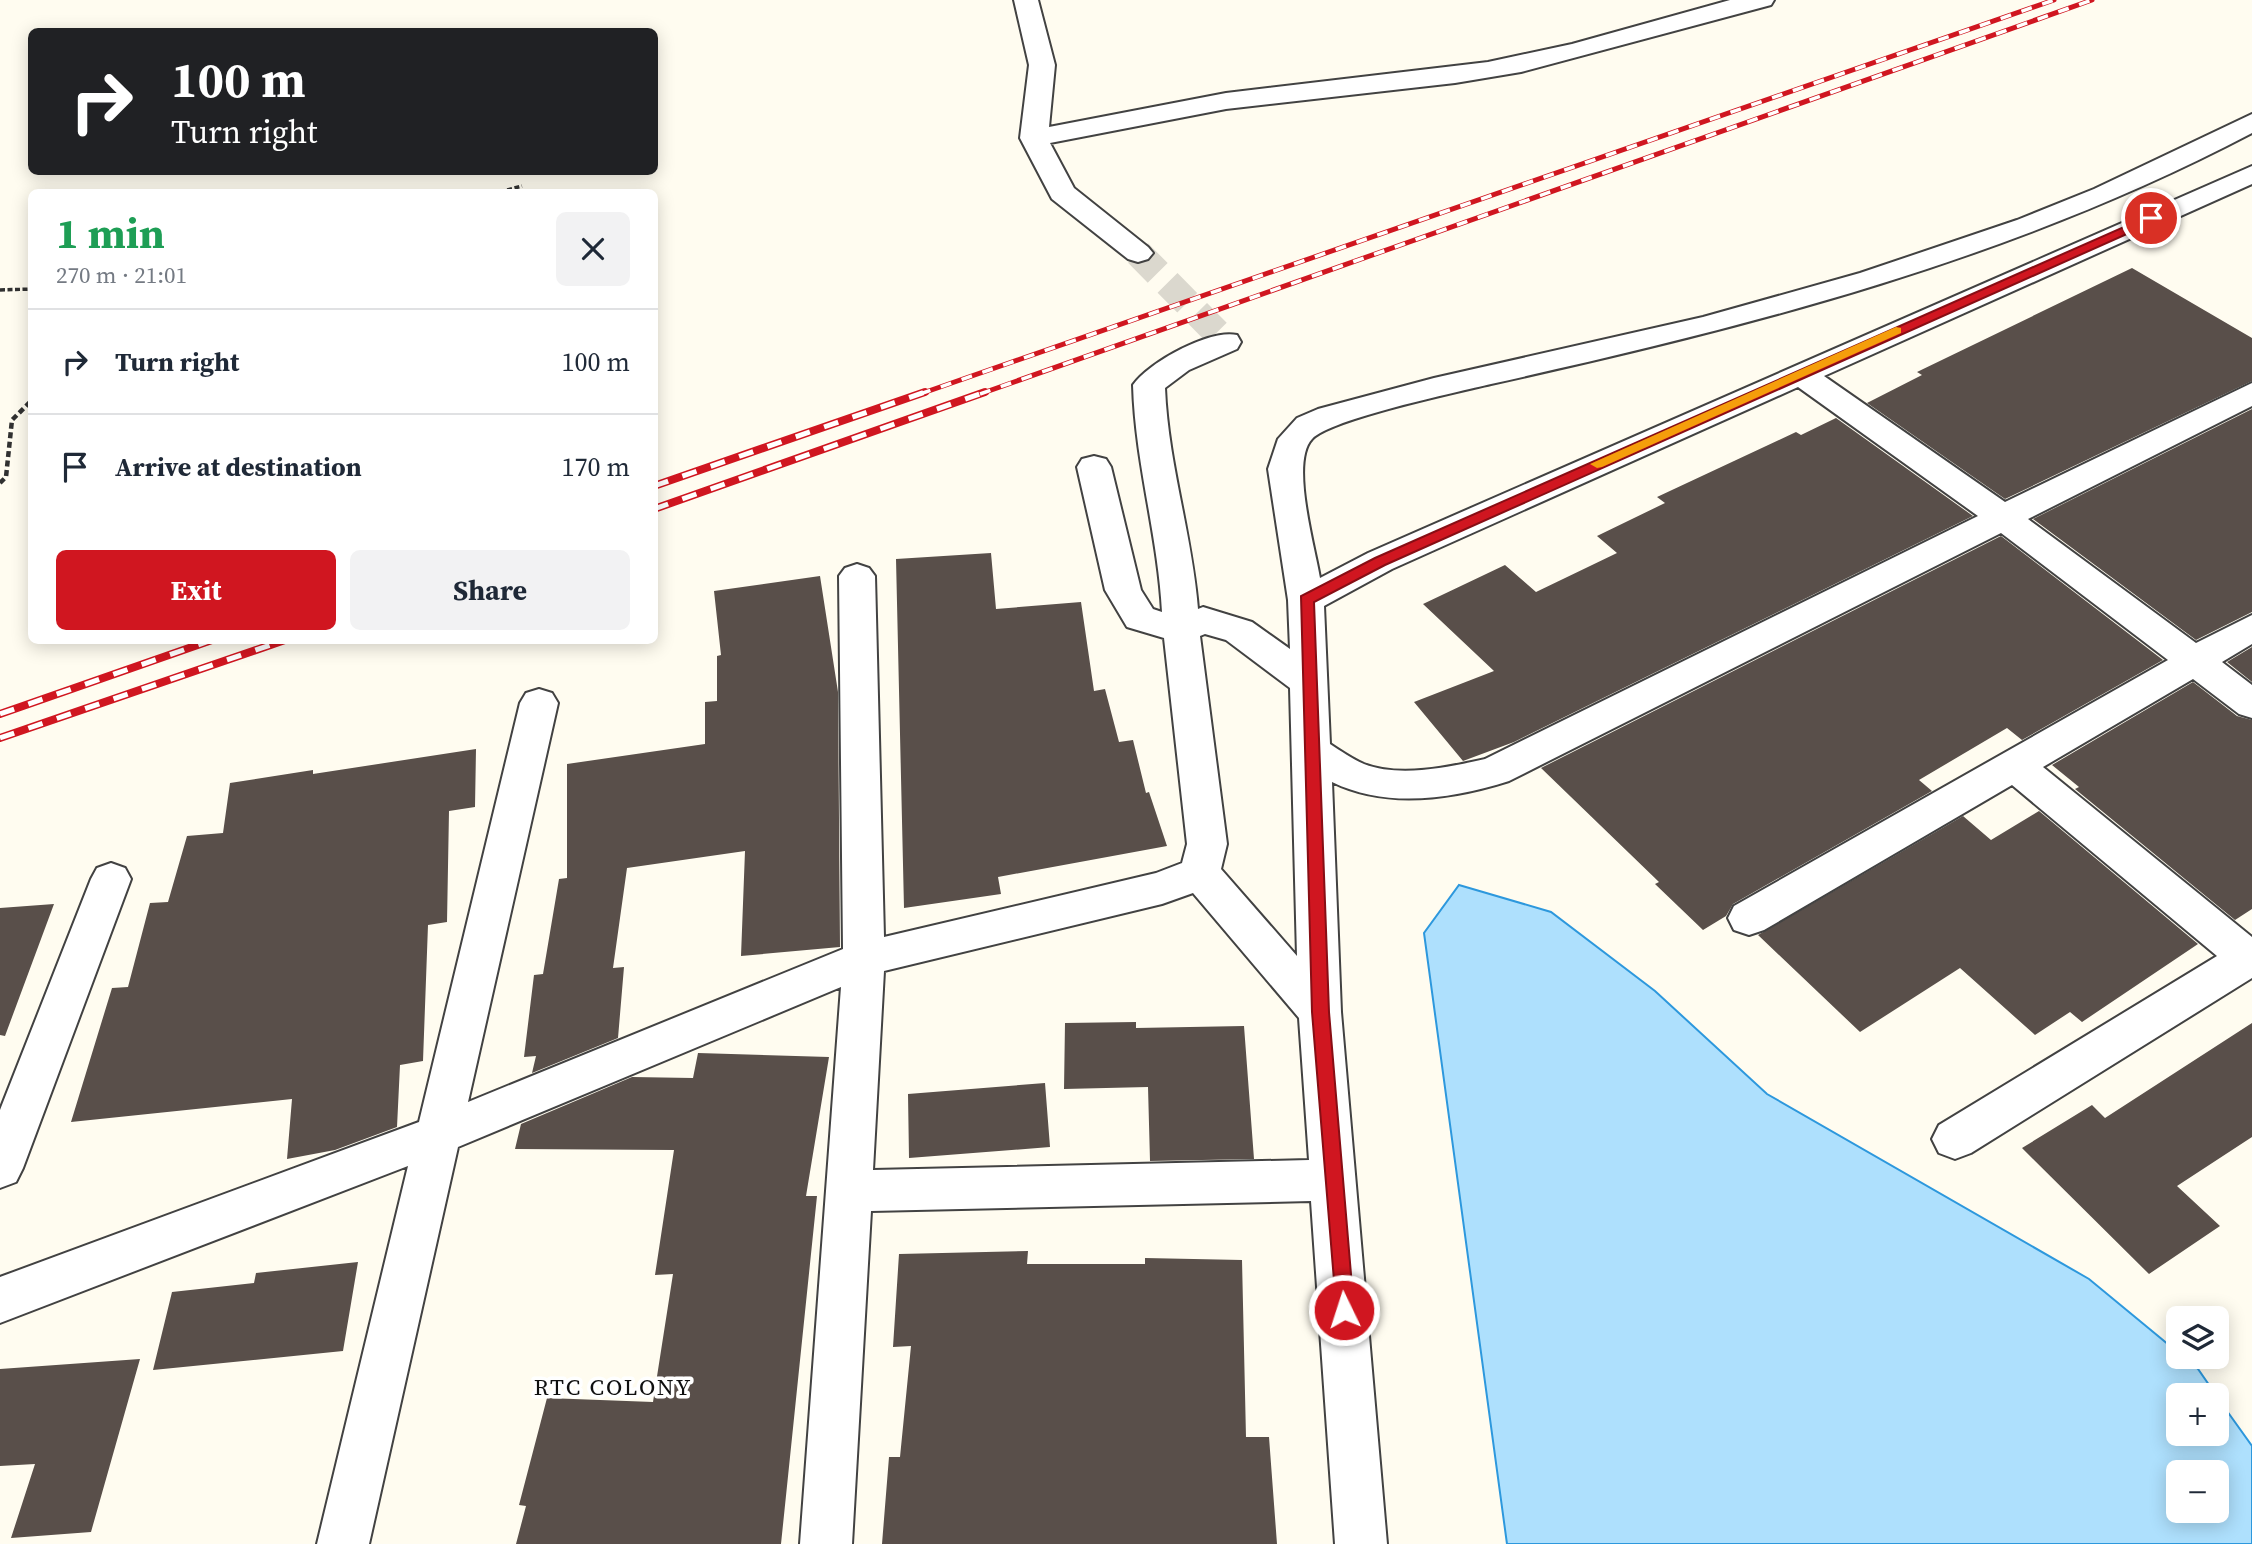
<!DOCTYPE html>
<meta charset="utf-8">
<style>
:root{--surface:#fff;--page:#f2f2f3;--text:#1f2937;--muted:#747a83;--line:#e0e1e3;--accent:#d01620}
body{margin:0;font-family:"Source Serif 4",serif;background:var(--page);color:var(--text);height:100vh;display:flex;flex-direction:column;font-size:26px;white-space:nowrap}
*{box-sizing:border-box;margin:0}
p{font-size:23px;color:var(--muted)}
.icon{flex:none;width:38px;height:38px;fill:none;stroke:currentColor;stroke-width:2;stroke-linecap:round;stroke-linejoin:round}
.map{position:relative;flex:1;overflow:hidden}
.panel{position:absolute;left:28px;top:189px;width:630px;height:455px;display:flex;flex-direction:column;background:var(--surface);border-radius:10px;box-shadow:0 4px 18px #0003}
.panel>*{flex:none}
.banner{position:absolute;left:28px;top:28px;width:630px;height:147px;border-radius:10px;box-shadow:0 4px 18px #0003;background:#202124;color:#fff;overflow:hidden}
.buttons{position:absolute;left:2166px;top:1306px;display:grid;gap:14px}
.buttons a{display:grid;place-items:center;width:63px;height:63px;border-radius:10px;background:var(--surface);box-shadow:0 4px 18px #0003;font-size:35px}
.pin{position:absolute;display:grid;place-items:center;width:60px;height:60px;color:#fff;margin:-30px;border:4px solid #fff;border-radius:50%;box-shadow:0 2px 7px #0007}
.me{position:absolute;width:77px;margin:-38px;rotate:356deg;stroke-linejoin:round;filter:drop-shadow(0 0 5px #0008)}
.turn{display:flex;align-items:center;gap:24px;height:147px;padding:0 28px;font-size:32px}
.turn .icon{width:91px;height:91px;stroke-width:2.5}
.turn b{display:block;font-size:49px;line-height:60px}
.round{display:grid;place-items:center;flex:none;width:74px;height:74px;border-radius:10px;background:var(--page)}
.overview{display:flex;align-items:center;justify-content:space-between;height:119px;padding:0 28px}
h1{font-size:42px;font-weight:700;line-height:52px;color:#1e9e55}
.primary-button{display:flex;gap:14px;margin-top:auto;padding:14px 28px}
.primary-button a{flex:1;height:80px;border-radius:10px;background:var(--accent);color:#fff;font-size:28px;font-weight:700;line-height:80px;text-align:center}
.primary-button a+a{background:var(--page);color:var(--text)}
ul{padding:0;list-style:none}
li{display:flex;align-items:center;gap:21px;height:105px;padding:0 28px;border-top:2px solid var(--line)}
li div{flex:1}
li b{display:block;font-size:26px}
li em{font-style:normal}
.map>svg:first-child{display:block}
</style>
<div class="map">
<svg width="2252" height="1544" viewBox="0 0 2252 1544">
<rect width="100%" height="100%" fill="#fffcf0"/>
<path fill="#aee0fd" stroke="#2d98dd" stroke-width="2" fill-rule="evenodd" d="M1459 885 1551 912 1655 991 1767 1094 2089 1279 2198 1369 2216 1395H2179V1433H2217V1397L2252 1446V1544H1507L1424 933ZM2179 1472H2217V1510H2179Z"/>
<path fill="#594f4a" d="M2132 268 2252 338V381L2005 499 1867 403 1922 375 1917 372Z
M2252 409V612L2196 640 2033 519Z
M1836 418 1973 516 1514 742 1463 761 1414 702 1494 671 1423 604 1505 565 1536 592 1617 553 1597 536 1665 503 1657 497 1796 432 1801 435Z
M2001 536 2163 660 2022 740 2007 728 1919 780 1932 791 1733 904 1726 916 1703 930 1655 884 1659 882 1541 768Z
M991 553 996 609 1081 602 1094 691 1105 689 1119 742 1133 740 1146 793 1149 792 1167 846 998 877 1001 894 904 908 896 559Z
M820 576 838 692 840 947 741 956 745 851 627 868 613 968 624 967 618 1038 532 1073 536 1056 524 1057 534 975 543 974 559 879 567 878V764L705 744V702L717 701V656L721 655 714 591Z
M2252 647V682L2227 662Z
M2193 682 2237 716 2252 720V909L2235 920 2075 789 2079 787 2052 765Z
M476 749 475 807 449 811 447 922 428 925 423 1061 400 1065 397 1127 335 1150 287 1159 292 1099 71 1122 112 988 128 987 150 903 168 902 187 836 223 833 230 783 313 770V774Z
M2039 811 2198 944 2082 1022 2070 1012 2035 1035 1960 968 1860 1032 1758 935 1963 816 1991 840Z
M54 904 5 1036 0 1035V908Z
M1136 1022V1028L1244 1026 1254 1159 1150 1161 1148 1087 1064 1089 1065 1023Z
M2252 1023V1137L2177 1186 2220 1226 2149 1274 2022 1148 2092 1105 2105 1118Z
M698 1053 829 1057 806 1196H817L781 1544H516L526 1506 519 1505 547 1398 653 1402 673 1274 655 1275 674 1150 515 1149 521 1124 632 1077 693 1078Z
M1045 1083 1050 1147 909 1158 908 1094Z
M1028 1251 1027 1264H1145V1258L1242 1260 1246 1437H1269L1277 1544H882L889 1457H900L911 1346 893 1347 899 1254Z
M358 1262 343 1351 153 1370 172 1292 254 1283 256 1273Z
M140 1359 91 1532 11 1538 35 1464 0 1466V1369Z"/>
<g fill="none" stroke-linecap="round" stroke-linejoin="round">
<path stroke="#dbd8ce" stroke-width="28" stroke-dasharray="28 14" stroke-linecap="butt" d="M1138 253 1226 342"/>
<g stroke="#424242" stroke-width="4">
<path id="minor" d="M1014 0H1038L1055 65 1049 127 1226 93 1488 62 1572 44 1730 0H1774L1771 5 1521 72 1455 83 1226 109 1050 143 1074 188 1148 247 1153 253 1148 259 1138 262 1128 259 1052 199 1020 138 1029 65Z
M2252 114V133C2010 260 1756 325 1491 384 1458 392 1330 419 1312 439 1290 462 1315 547 1320 578L1368 553 2252 166V184L1824 376 2005 502 2252 383V406L2028 519 2196 643 2252 615V644L2222 662 2252 685V718L2239 714 2193 679 2043 767 2252 937V978L1971 1153 1955 1159 1939 1153 1932 1139 1939 1125 2217 956 2012 785 1764 930 1749 935 1734 930 1728 918 1734 906 2168 660 2001 533 1509 781C1452 799 1387 809 1332 782L1341 1012 1387 1544H1335L1311 1201 871 1211 852 1544H800L841 987 458 1147 369 1544H317L408 1166 0 1323V1277L419 1122 520 703 526 693 539 689 552 693 558 703 468 1102 843 949 839 576 845 568 857 564 869 568 875 576 884 937 1156 873 1182 863 1187 844 1164 638 1127 627 1105 590 1077 467 1082 459 1094 456 1106 459 1111 467 1141 590 1153 609 1162 612C1158 535 1135 462 1133 385 1149 362 1210 329 1237 335L1241 342 1237 349 1189 370 1165 388C1168 463 1192 534 1198 609L1203 607 1252 622 1290 649 1288 600 1268 469 1278 439 1297 418 1318 409 1434 378 1703 317 1860 273 2017 220 2094 189ZM1798 387 1978 516 1485 759C1449 767 1400 778 1364 764 1352 759 1341 751 1330 744L1324 606 1392 569ZM1205 634 1226 640 1290 688 1297 956 1221 869 1227 844 1200 636ZM1193 893 1299 1018 1309 1160 873 1170 884 971 1162 904Z
M111 863 125 868 131 879 23 1168 16 1182 0 1188V1110L91 879 97 868Z"/>
</g>
<path stroke="#313131" stroke-width="3.5" stroke-dasharray="5 2.5" stroke-linecap="butt" d="M500 192 522 186
M0 290 32 289"/>
<path stroke="#313131" stroke-width="4.5" stroke-dasharray="6 3.5" stroke-linecap="butt" d="M0 483 6 477 12 420 32 400"/>
<use href="#minor" fill="#fff" fill-rule="evenodd"/>
<g stroke="#d01620" stroke-width="5">
<path id="rail-far1" d="M920 394 2054 0
M980 394 2092 0"/>
</g>
<g stroke="#d01620" stroke-width="8">
<path id="rail" d="M654 486 925 392
M654 509 985 392
M0 714 212 640
M0 738 285 640"/>
</g>
<use href="#rail-far1" stroke="#fff" stroke-width="3.5" stroke-dasharray="11" stroke-linecap="butt"/>
<use href="#rail" stroke="#fff" stroke-width="5" stroke-dasharray="15" stroke-linecap="butt"/>
</g>
<path fill="#d01620" stroke="#870e15" stroke-width="2" d="M2151 215 2157 218 2156 221 1385 565 1314 602 1329 1012 1354 1310 1351 1317 1344 1319 1337 1317 1312 1012 1301 596 1375 558Z"/>
<path fill="#f59e0b" d="M1896 327 1901 328V333L1602 467 1597 468 1590 464Z"/>
<g text-anchor="middle" dominant-baseline="central" stroke-width="7" stroke-linejoin="round" paint-order="stroke">
<g font-size="23" letter-spacing="2" fill="#0f0f0f" stroke="#fff">
<text x="613" y="1387">RTC COLONY</text>
</g>
</g>
</svg>
<div class="buttons">
<a><svg class="icon" aria-label="layers" viewBox="0 0 24 24"><path d="M12 4l9 5-9 5-9-5zM3 14l9 5 9-5"/></svg></a>
<a>+</a>
<a>−</a>
</div>
<div class="pin" style="left:2151px;top:218px;background:#d93025"><svg class="icon" aria-label="arrive" viewBox="0 0 24 24"><path d="M6 21V4h12l-3 4 3 4H6"/></svg></div>
<svg class="me" style="left:1344px;top:1310px" viewBox="-20 -20 40 40"><circle r="17" fill="#d01620" stroke="#fff" stroke-width="3"/><path d="M0-11L8 9 0 5-8 9z" fill="#fff"/></svg>
<div class="banner">
<div class="turn"><svg class="icon" aria-label="right" viewBox="0 0 24 24"><path d="M7 20v-9h11M14 6l5 5-5 5"/></svg><div><b>100 m</b>Turn right</div></div>
</div>
<section class="panel">
<div class="overview"><div><h1>1 min</h1><p>270 m · 21:01</p></div><a class="round"><svg class="icon" aria-label="close" viewBox="0 0 24 24"><path d="M6 6l12 12M18 6L6 18"/></svg></a></div>
<ul>
<li><svg class="icon" aria-label="right" viewBox="0 0 24 24"><path d="M7 20v-9h11M14 6l5 5-5 5"/></svg><div><b>Turn right</b></div><em>100 m</em></li>
<li><svg class="icon" aria-label="arrive" viewBox="0 0 24 24"><path d="M6 21V4h12l-3 4 3 4H6"/></svg><div><b>Arrive at destination</b></div><em>170 m</em></li>
</ul>
<div class="primary-button"><a>Exit</a><a>Share</a></div>
</section>
</div>
